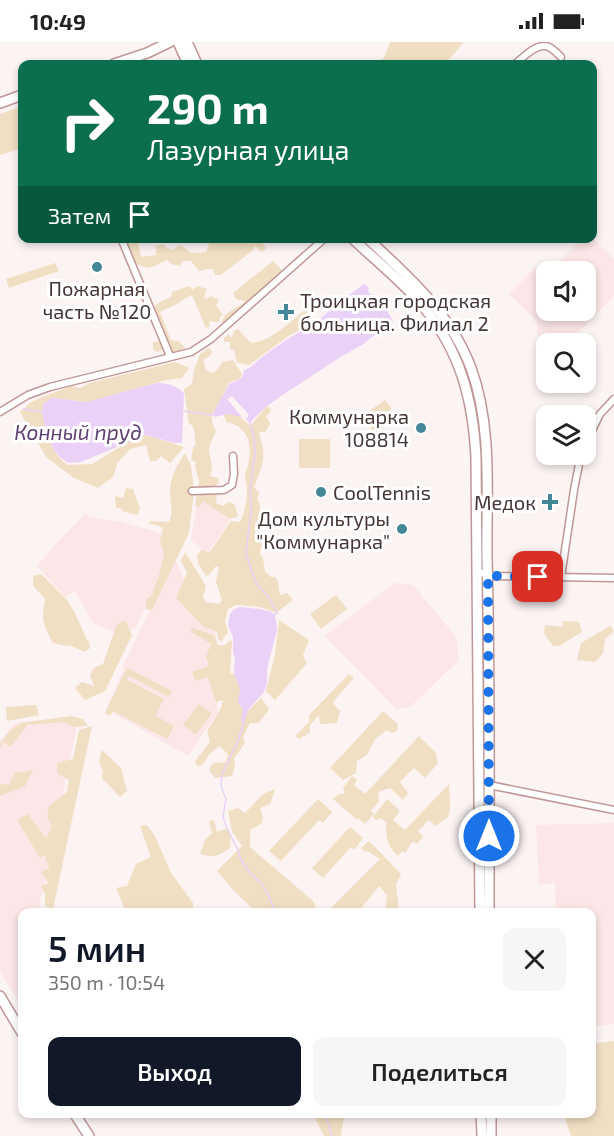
<!DOCTYPE html>
<html lang="ru">
<meta charset="utf-8">
<style>
:root{--surface:#fff;--page:#f6f6f6;--text:#222;--muted:#767676;--accent:#111827}
body{margin:0;font-family:"Exo 2",sans-serif;background:var(--page);color:var(--text);height:100vh;display:flex;flex-direction:column;font-size:22px;white-space:nowrap}
*{box-sizing:border-box;margin:0}
p{font-size:20px;color:var(--muted)}
.icon{flex:none;width:33px;height:33px;fill:none;stroke:currentColor;stroke-width:2;stroke-linecap:round;stroke-linejoin:round}
.map{position:relative;flex:1;overflow:hidden}
.panel{position:absolute;left:18px;top:866px;width:578px;height:210px;display:flex;flex-direction:column;background:var(--surface);border-radius:12px;box-shadow:0 3px 9px #0003}
.panel>*{flex:none}
.hud{position:absolute;left:18px;top:18px;width:579px;height:183px;border-radius:12px;box-shadow:0 3px 9px #0003;background:#0b6e4f;color:#fff;overflow:hidden}
.controls{position:absolute;left:536px;top:219px;display:grid;gap:12px}
.controls a{display:grid;place-items:center;width:60px;height:60px;border-radius:12px;background:var(--surface);box-shadow:0 3px 9px #0003;font-size:30px}
.pin{position:absolute;display:grid;place-items:center;width:51px;height:51px;color:#fff;margin:-26px;border-radius:12px;box-shadow:0 3px 9px #0006}
.me{position:absolute;width:66px;margin:-33px;rotate:0deg;stroke-linejoin:round;filter:drop-shadow(0 0 4px #0008)}
.turn{display:flex;align-items:center;gap:21px;height:126px;padding:0 30px;font-size:27px}
.turn .icon{width:78px;height:78px;stroke-width:2.5}
.turn b{display:block;font-size:42px;line-height:51px}
.then{display:flex;align-items:center;height:57px;padding:0 30px;background:#0003;gap:12px;font-size:22px}
.round{display:grid;place-items:center;flex:none;width:63px;height:63px;border-radius:12px;background:var(--page)}
.headline{display:flex;align-items:center;justify-content:space-between;height:102px;padding:0 30px}
h1{font-size:36px;font-weight:600;line-height:45px;color:var(--accent)}
.button{display:flex;gap:12px;margin-top:auto;padding:12px 30px}
.button a{flex:1;height:69px;border-radius:12px;background:var(--accent);color:#fff;font-size:24px;font-weight:600;line-height:69px;text-align:center}
.button a+a{background:var(--page);color:var(--text)}
.status{display:flex;justify-content:space-between;align-items:center;height:42px;padding:0 30px;background:var(--surface);direction:ltr}
.status svg{height:16px;fill:currentColor}
.map>svg:first-child{display:block}
</style>
<div class="status"><b>10:49</b><svg viewBox="0 0 49 12"><path d="M0 12V9h3v3zM5 12V6h3v6zM10 12V3h3v9zM15 12V0h3v12zM26 1h20v11H26zM47 4h2v5h-2z"/></svg></div>
<div class="map">
<svg width="614" height="1094" viewBox="0 0 614 1094">
<rect width="100%" height="100%" fill="#fcf3f3"/>
<path fill="#fce6e7" d="M593 196 614 217V254L568 301 546 302 538 294 537 279 509 252 536 225 545 234 546 233V268H585V230L550 229 582 197Z
M198 456 232 475 208 510 191 498Z
M86 471 89 475 121 480 179 496 135 587 120 592 93 581 75 549 65 555 37 524 61 496Z
M175 516 192 558 191 567 216 591 217 671 188 714 106 667 124 627 122 626Z
M394 541 413 543 457 596 458 619 411 664 396 667 325 594Z
M69 675 77 685 38 870H22V940L19 959 0 930V699L15 681Z
M614 781V982L591 985V870H556L555 841 539 843 536 783Z"/>
<path fill="#f0dfc3" d="M390 0H464L446 21 440 22H371L384 16Z
M22 64V106L0 113V72Z
M207 197H210L213 200 228 197H248L253 201 262 200 266 206 262 210 255 204 253 208 221 233H215L213 227H207L199 229 191 219H183L180 224 171 222 167 218C146 227 152 229 130 218L126 198 138 199 141 215 156 213V204L164 202 167 206 172 208 180 203 192 211 206 210 209 203Z
M273 219 287 234 224 288C216 271 235 269 245 259L236 257 233 251Z
M55 221 59 229 9 246 6 237Z
M189 244 193 248 197 244 207 247 204 255 206 257 211 254 219 258 216 263 223 273 220 275 219 280H214L211 279 209 280 210 284 206 286 192 253 182 258 179 261 160 270 171 298 179 299 185 306 180 310 172 313 169 306 157 310 153 307V300L163 299 153 269 156 262 171 255 172 250Z
M306 267 311 278V282L290 293 249 323 237 321 234 308 230 307V300H224V296L228 292 232 296 234 289 238 287 251 301C272 299 290 280 306 267Z
M209 306 212 310 210 314 203 318 206 328 212 331 218 327 222 320 233 318 242 332 240 337 229 340 218 364 212 372V381L216 389C214 395 209 402 209 408 210 418 214 424 210 434L218 436 219 441 212 446 217 450 216 461 223 464 229 460 234 462 238 473 235 476H229L203 459 199 465 195 464 199 439 195 425 196 420 191 418 193 406 196 402C194 395 196 389 192 383L189 382 184 347 192 342 194 328 200 312Z
M175 320 189 326 182 336 166 338 88 360 52 356 43 362C41 379 48 399 57 413 60 417 64 420 68 423L92 422 128 400 146 393 184 405 170 421 161 414 156 419H150L146 403 130 407 118 420 113 435 98 446 74 436 46 415 20 370 31 360 50 352 71 344 80 346 90 341Z
M385 358 391 365C388 377 387 386 375 391L361 375Z
M267 364 271 368 270 371 265 375H267L270 382 265 390H261L260 388C258 395 262 399 263 407 265 421 259 432 254 445L259 451 257 457C264 466 258 478 254 487L258 489 262 502 260 512 263 516 265 530 271 535H275C280 542 278 546 280 553L287 551 293 558 276 571 260 565 236 563 228 567 225 579 228 590 221 600 218 597 217 590 203 584 176 556 187 531 181 519 185 510 206 544 203 555 206 560 219 562 222 558 216 540 219 525 216 524 209 533 206 534 199 523 197 514 202 507 209 511 231 479 240 480C245 470 247 459 247 447 247 443 245 438 245 433 246 429 248 424 249 419 252 399 247 384 226 380L224 373 227 368 236 371 250 384Z
M299 397H330V426H299Z
M185 411 191 423 194 449 189 491 152 568 146 567V558L152 553 160 530 164 511 160 500 163 486 156 483 149 482 150 479 169 480C174 470 170 462 170 451 170 435 176 425 185 411Z
M126 446 133 447 140 467 137 473 122 469 121 466H116L115 454 123 456Z
M41 532 67 558 75 571 87 598 89 599 90 606 85 610 69 603 66 604 53 601C49 593 42 581 43 572 43 567 45 562 45 557L33 544V534Z
M336 553 347 567 321 587 310 572Z
M279 578 309 598 303 613 307 621 275 658 266 649 275 612Z
M125 579 132 593 105 649 85 658 75 646 82 640 94 644 90 633 94 626 103 622 117 582Z
M563 579 579 580 582 590 559 604H553L544 592 545 583 562 585Z
M610 584 614 589 605 597 603 611 595 620 577 618 581 601Z
M193 586 214 593 218 603H225L230 598 232 599 230 631 242 635 243 639 239 663 248 669 261 656 269 667 259 681H250L243 695 245 701 234 716 235 723 232 734 215 736 209 728 213 721 226 720 228 712 219 704 209 713 202 723 197 724 195 719 210 700 207 689 221 666 223 658 216 660 208 635 195 639 192 630 209 624 206 615 211 602 190 589Z
M127 626 172 649 169 655 129 634 127 638 164 657 153 679 156 674 174 684 167 697 113 669 110 674 105 671Z
M349 632 354 636 333 660 335 664 340 669 337 681 320 682 319 673 310 683V690L305 694H303L300 697 295 694 309 680V673Z
M199 662 212 671 196 693 183 683Z
M36 663 39 673 7 679 6 665Z
M383 669 397 681 398 684 397 689 392 691 387 688 375 697 367 713 357 719 356 731 343 738 330 726Z
M71 674 83 677 88 684 74 685 64 680 27 683 11 705 4 700 0 705V701L11 688 21 681Z
M92 684 53 867 45 864V852L41 844 48 841 41 830 49 826 45 813 40 816 17 778 28 772 46 796 52 785 47 775 49 764 67 750 69 738 57 731V721L73 717 79 688Z
M419 694 436 711 438 721 425 736 414 726 400 740 408 751 403 758 390 746 378 750 379 759 371 769 374 772 365 782 358 776 356 777 333 757 339 752H345L343 746 352 734 357 738 354 743 365 752Z
M102 708 121 726 127 749 120 755 102 736 103 729 99 720Z
M33 728 25 744 0 754V742L9 743 14 731Z
M449 742 450 766 448 775 435 784 429 778 418 789 423 795 417 802 412 800 405 811 402 809 398 814C387 804 386 796 386 780L380 776 376 778 373 775 387 757 400 769 393 778 405 788Z
M275 747 270 762 260 766 263 776 262 781 250 788V805L313 859 318 870H268L262 866 255 869 234 849 217 829 242 804 232 790 228 769 238 766 245 771 263 752Z
M318 757 332 770 323 781 319 778 281 819 269 809Z
M214 778 217 790 227 786 231 795 230 806C219 814 214 816 200 812L205 798 212 791 209 779Z
M147 783 155 794 171 831 193 861V870H126L116 846 127 844 136 822 151 815 140 784Z
M350 785 363 796 355 807 350 806 323 836 312 826Z
M369 799 401 832 396 842 399 870H385L387 853 379 844 358 870H332L330 867 380 817 367 809 365 810 361 806Z
M614 999V1094H571L563 1071H591V1002Z
M314 1071H341L344 1075 341 1093 342 1094H324L313 1073Z"/>
<path fill="#ead1f8" d="M364 242 369 246 368 249 383 267H386L393 279 362 303 342 314 281 354 267 364 249 381 246 377 249 373 232 354 227 357 242 375 228 372 215 375 213 373C217 362 224 353 229 342L242 336 244 328 251 325 262 315 286 298 319 278 341 259Z
M156 341C167 341 175 343 184 351L182 401H174L146 393 81 420 68 421C64 418 59 415 56 411 47 398 41 378 43 362L52 356 87 360Z
M240 565C252 566 265 567 275 572L277 588 267 627V642L264 650 248 668 244 680 241 679 243 667 238 661 240 647 234 632 235 616 233 611V595L228 584 230 572 233 568Z"/>
<g fill="none" stroke-linecap="round" stroke-linejoin="round">
<path stroke="#ead1f8" stroke-width="1.5" d="M23 367 43 370
M183 369 213 373
M252 377 250 381 254 394 255 413 250 447 251 468 246 511 256 541 267 553 277 571 276 572
M244 680 238 699 222 732 221 744 226 757 223 774 226 784 237 806 241 818 250 831 262 842 266 849 276 870
M325 1071 332 1094"/>
<g stroke="#c09798" stroke-width="9">
<path id="street" d="M515 22C524 15 537 0 549 5 553 7 558 12 561 15
M121 196 170 314
M0 370 28 353 50 345 191 310 211 297 325 196
M585 403 600 372 614 357
M192 449 224 448 232 443 234 432 233 414
M477 530 493 534 614 536
M561 535 574 448 581 412
M489 743 614 768"/>
</g>
<g stroke="#c09798" stroke-width="12">
<path id="secondary" d="M178 0 188 22
M187 0 197 22
M114 22 147 11 170 0
M0 61 22 53
M352 196C375 218 401 238 422 263 460 308 473 357 476 415L480 870
M367 196C409 235 451 272 471 326 493 386 486 453 487 516 490 634 489 752 489 870
M0 954 22 991
M74 1071 89 1094
M481 1071 482 1094
M491 1071V1094"/>
</g>
<use href="#street" stroke="#fff" stroke-width="6"/>
<use href="#secondary" stroke="#fff" stroke-width="9"/>
</g>
<g fill="none" stroke-linecap="round" stroke-linejoin="round">
<path stroke="#1a73e8" stroke-width="10" stroke-dasharray="0 18" d="M489 794 488 533 493 534 538 535"/>
</g>
<g fill="#448597" stroke="#fff" stroke-width="2">
<circle cx="97" cy="225" r="6"/>
<path d="M283 261h6v6h6v6h-6v6h-6v-6h-6v-6h6z"/>
<circle cx="421" cy="386" r="6"/>
<circle cx="321" cy="450" r="6"/>
<path d="M547 451h6v6h6v6h-6v6h-6v-6h-6v-6h6z"/>
<circle cx="402" cy="487" r="6"/>
</g>
<g text-anchor="middle" dominant-baseline="central" stroke-width="6" stroke-linejoin="round" paint-order="stroke">
<g font-size="20" fill="#473536" stroke="#fff" text-anchor="end">
<text x="97" y="246" text-anchor="middle">Пожарная<tspan x="97" dy="23">часть №120</tspan></text>
<text x="300" y="258" text-anchor="start">Троицкая городская<tspan x="300" dy="23">больница. Филиал 2</tspan></text>
<text x="409" y="374">Коммунарка<tspan x="409" dy="23">108814</tspan></text>
<text x="333" y="450" text-anchor="start">CoolTennis</text>
<text x="536" y="460">Медок</text>
<text x="390" y="476">Дом культуры<tspan x="390" dy="23">"Коммунарка"</tspan></text>
</g>
<g font-size="21" font-style="italic" fill="#614072" stroke="#fff">
<text x="78" y="389">Конный пруд</text>
</g>
</g>
</svg>
<div class="controls">
<a><svg class="icon" aria-label="sound" viewBox="0 0 24 24"><path d="M4 9h4l5-4v14l-5-4H4zM17 9q2 3 0 6"/></svg></a>
<a><svg class="icon" aria-label="search" viewBox="0 0 24 24"><circle cx="10" cy="10" r="6"/><path d="M15 15l6 6"/></svg></a>
<a><svg class="icon" aria-label="layers" viewBox="0 0 24 24"><path d="M12 4l9 5-9 5-9-5zM3 14l9 5 9-5"/></svg></a>
</div>
<div class="pin" style="left:538px;top:535px;background:#d93025"><svg class="icon" aria-label="arrive" viewBox="0 0 24 24"><path d="M6 21V4h12l-3 4 3 4H6"/></svg></div>
<svg class="me" style="left:489px;top:794px" viewBox="-20 -20 40 40"><circle r="17" fill="#1a73e8" stroke="#fff" stroke-width="3"/><path d="M0-11L8 9 0 5-8 9z" fill="#fff"/></svg>
<div class="hud">
<div class="turn"><svg class="icon" aria-label="right" viewBox="0 0 24 24"><path d="M7 20v-9h11M14 6l5 5-5 5"/></svg><div><b>290 m</b>Лазурная улица</div></div>
<div class="then">Затем<svg class="icon" aria-label="arrive" viewBox="0 0 24 24"><path d="M6 21V4h12l-3 4 3 4H6"/></svg></div>
</div>
<section class="panel">
<div class="headline"><div><h1>5 мин</h1><p>350 m · 10:54</p></div><a class="round"><svg class="icon" aria-label="close" viewBox="0 0 24 24"><path d="M6 6l12 12M18 6L6 18"/></svg></a></div>
<div class="button"><a>Выход</a><a>Поделиться</a></div>
</section>
</div>
